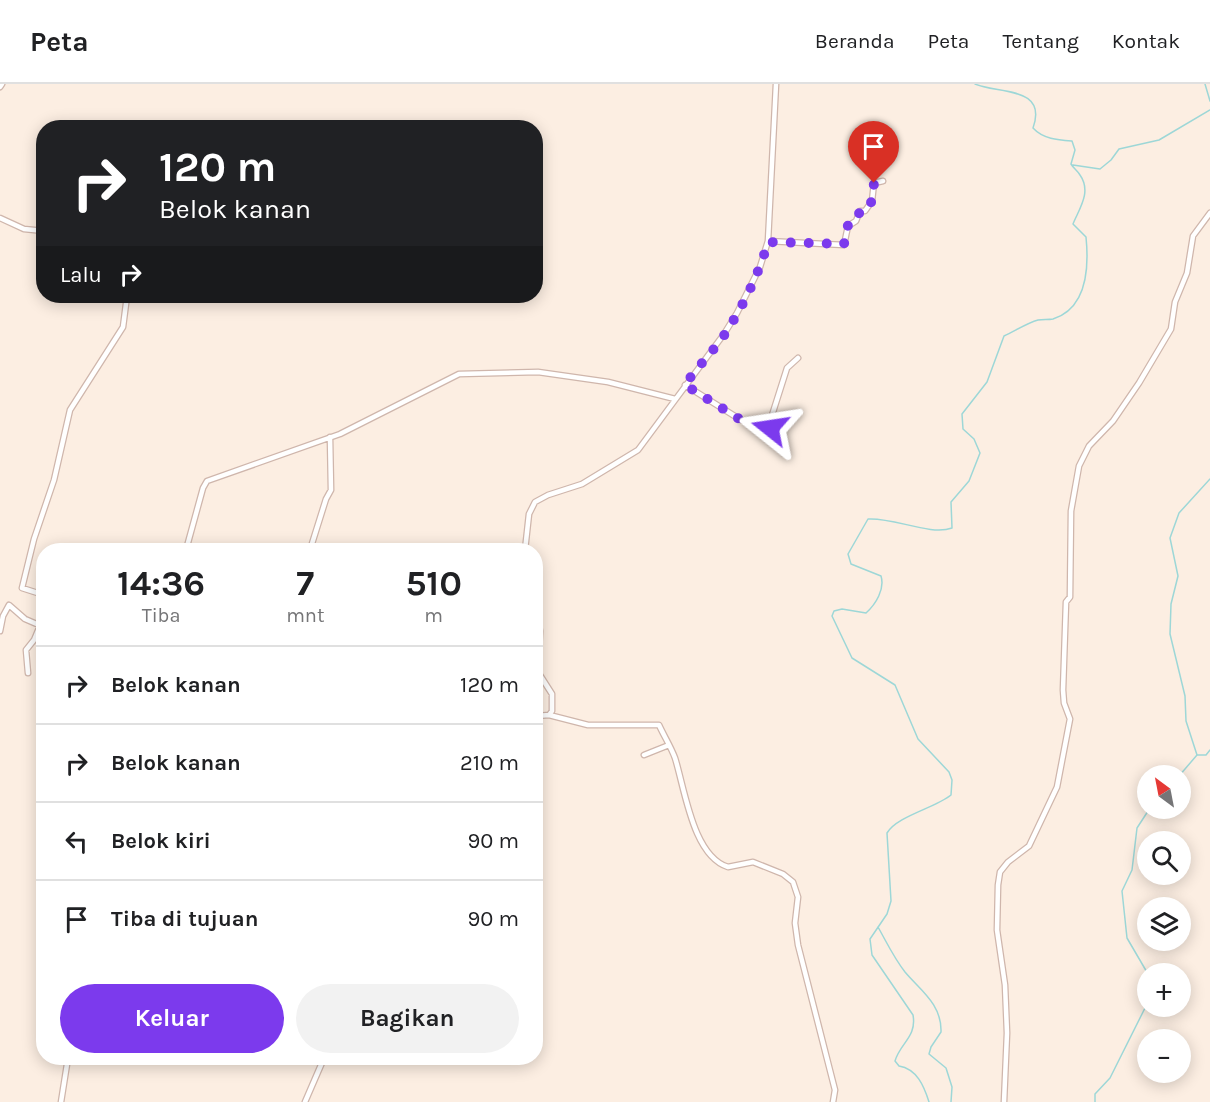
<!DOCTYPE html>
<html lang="id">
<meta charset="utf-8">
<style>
:root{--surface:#fff;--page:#f2f2f2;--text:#202124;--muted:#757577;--line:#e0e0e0;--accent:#7c3aed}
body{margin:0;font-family:Karla,sans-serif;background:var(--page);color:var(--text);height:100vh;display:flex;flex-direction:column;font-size:22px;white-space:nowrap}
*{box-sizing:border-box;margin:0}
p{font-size:20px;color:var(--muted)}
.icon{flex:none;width:33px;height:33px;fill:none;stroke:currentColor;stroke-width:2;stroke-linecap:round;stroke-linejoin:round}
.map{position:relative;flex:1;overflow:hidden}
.details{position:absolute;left:36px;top:459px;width:507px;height:522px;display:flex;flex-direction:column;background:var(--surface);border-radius:24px;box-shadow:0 3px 15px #0003}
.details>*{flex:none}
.guide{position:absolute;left:36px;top:36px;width:507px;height:183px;border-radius:24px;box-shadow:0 3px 15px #0003;background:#202124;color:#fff;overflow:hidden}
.needle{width:39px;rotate:328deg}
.controls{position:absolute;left:1137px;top:681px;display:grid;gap:12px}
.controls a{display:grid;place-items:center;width:54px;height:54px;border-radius:50%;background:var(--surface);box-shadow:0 3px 15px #0003;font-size:30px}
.pin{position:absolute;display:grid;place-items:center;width:51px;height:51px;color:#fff;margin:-62px -26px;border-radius:50% 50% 50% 0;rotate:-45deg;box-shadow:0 0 6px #0007}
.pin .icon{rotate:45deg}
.me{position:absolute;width:66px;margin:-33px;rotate:285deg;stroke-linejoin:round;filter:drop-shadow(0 0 4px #0008)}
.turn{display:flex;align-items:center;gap:21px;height:126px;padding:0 24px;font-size:27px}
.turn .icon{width:78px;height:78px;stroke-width:2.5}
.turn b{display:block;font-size:42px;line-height:51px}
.then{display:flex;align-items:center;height:57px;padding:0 24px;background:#0003;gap:12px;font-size:22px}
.eta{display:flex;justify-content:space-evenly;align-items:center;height:102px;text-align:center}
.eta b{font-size:36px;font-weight:700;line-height:42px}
.action{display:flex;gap:12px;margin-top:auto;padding:12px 24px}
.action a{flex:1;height:69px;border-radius:36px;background:var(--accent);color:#fff;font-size:24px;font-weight:700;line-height:69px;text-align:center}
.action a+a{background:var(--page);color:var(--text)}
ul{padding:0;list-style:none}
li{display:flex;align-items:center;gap:18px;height:78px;padding:0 24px;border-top:2px solid var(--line)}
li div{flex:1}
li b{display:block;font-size:22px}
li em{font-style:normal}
header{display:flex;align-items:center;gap:36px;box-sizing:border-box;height:84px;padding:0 30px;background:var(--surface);border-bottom:2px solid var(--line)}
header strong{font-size:28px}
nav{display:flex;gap:33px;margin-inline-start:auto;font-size:21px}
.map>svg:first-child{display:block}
</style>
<header>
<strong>Peta</strong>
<nav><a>Beranda</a><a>Peta</a><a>Tentang</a><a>Kontak</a></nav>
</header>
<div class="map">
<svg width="1210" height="1018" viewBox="0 0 1210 1018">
<rect width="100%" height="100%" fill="#fceee2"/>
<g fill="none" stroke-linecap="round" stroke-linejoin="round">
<path stroke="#9dd7d7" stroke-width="1.5" d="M1205 0 1210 17
M1073 81 1100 85 1111 76 1119 65 1159 56 1210 26
M1197 671 1186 637 1185 612 1170 550 1171 520 1178 492 1170 454 1179 429 1210 395
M1179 692 1197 671H1206L1210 666
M878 843C887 859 894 874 905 888 920 906 942 920 941 948L931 963 929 970 946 984 952 1003 951 1018
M1148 890 1127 854 1122 807 1132 786 1137 744 1150 724
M929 1018C924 1002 917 985 899 982L895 977C900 959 917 953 913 931L872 871 870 855 887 830 891 817 887 749C897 732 935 724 951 711L952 696 949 688 918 655 895 601 852 574 832 532 834 527 842 525 866 529C876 520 885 505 881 492L851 480 848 470 868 435C893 433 930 452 952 444L951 418 969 397 980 369 974 355 963 345 962 330 987 298 1004 252C1015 247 1027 239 1038 236 1043 235 1048 236 1053 235 1087 224 1089 183 1086 153L1073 140C1079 125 1092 108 1080 91 1077 86 1074 85 1071 80L1075 66 1072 57C1058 56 1043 55 1033 44 1048 2 998 10 975 0
M1095 1018V1010L1110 994 1148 918"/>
<g stroke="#cfb6ac" stroke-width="7">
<path id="street" d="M0 3 2 0
M0 134 24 145 44 147
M768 157 844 161 848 142 856 137 860 127H865L872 117 874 99 883 97
M685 301 741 336 767 347 787 284 798 274
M186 466 203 404 207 397 340 350 459 290 538 288 608 298 675 315
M310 466 326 415 331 406 330 353
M525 466 529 430 535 418 548 411 582 400 638 366 724 250 737 229 760 183 768 157 776 0
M44 511 22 504 34 455 54 396 70 326 123 243 127 212
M536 523 540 547 538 588 552 610V627L549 631 588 641H659C664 652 671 663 675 674 685 706 693 772 728 783L753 778 783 790 793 798 798 813 795 839 798 861 835 1006 833 1018
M0 547 3 532 9 521 25 535 39 541
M28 589 26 566 34 556 44 532
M536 632 549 631
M644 671 669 661
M68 974H94
M61 1018 68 974
M305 1018 324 974
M1004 1018 1007 949 1005 901 997 846 998 801 1000 788 1008 778 1029 762 1057 703 1070 635 1064 619 1063 606 1066 518 1070 513 1071 427 1079 382 1089 362 1113 337 1139 299 1171 245 1175 218 1187 189 1193 152 1210 129"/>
</g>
<use href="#street" stroke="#fff" stroke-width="4.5"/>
</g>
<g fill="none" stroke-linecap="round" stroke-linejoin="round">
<path stroke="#7c3aed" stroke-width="10" stroke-dasharray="0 18" d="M770 344 767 347 741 336 685 301C697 283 713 268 725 250 743 222 759 190 768 158L844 160 848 141 856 137 860 127H865L872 117 874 99"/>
</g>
</svg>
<div class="controls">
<a><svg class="needle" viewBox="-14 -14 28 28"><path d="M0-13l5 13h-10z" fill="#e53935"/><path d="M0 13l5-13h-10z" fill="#757577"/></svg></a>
<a><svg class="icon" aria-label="search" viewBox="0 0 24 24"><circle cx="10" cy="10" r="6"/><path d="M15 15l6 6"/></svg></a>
<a><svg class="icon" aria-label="layers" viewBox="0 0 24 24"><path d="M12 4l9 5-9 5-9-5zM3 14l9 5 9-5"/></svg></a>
<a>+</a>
<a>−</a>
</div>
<div class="pin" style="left:874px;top:99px;background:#d93025"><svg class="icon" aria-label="arrive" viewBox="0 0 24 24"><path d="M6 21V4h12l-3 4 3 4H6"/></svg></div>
<svg class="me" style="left:770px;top:344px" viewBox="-20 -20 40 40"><path d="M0-17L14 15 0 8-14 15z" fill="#7c3aed" stroke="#fff" stroke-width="4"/></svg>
<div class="guide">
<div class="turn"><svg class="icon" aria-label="right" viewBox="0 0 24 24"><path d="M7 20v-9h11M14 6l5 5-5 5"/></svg><div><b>120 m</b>Belok kanan</div></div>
<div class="then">Lalu<svg class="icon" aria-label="right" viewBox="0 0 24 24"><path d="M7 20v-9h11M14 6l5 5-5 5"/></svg></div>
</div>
<section class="details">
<div class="eta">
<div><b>14:36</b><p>Tiba</p></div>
<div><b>7</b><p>mnt</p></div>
<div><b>510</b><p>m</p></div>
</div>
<ul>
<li><svg class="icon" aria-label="right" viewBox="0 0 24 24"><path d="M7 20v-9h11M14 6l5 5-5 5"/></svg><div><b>Belok kanan</b></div><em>120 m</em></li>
<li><svg class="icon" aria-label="right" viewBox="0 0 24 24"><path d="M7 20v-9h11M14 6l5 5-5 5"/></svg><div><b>Belok kanan</b></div><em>210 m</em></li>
<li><svg class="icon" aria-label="left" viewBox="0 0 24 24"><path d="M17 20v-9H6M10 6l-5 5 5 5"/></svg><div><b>Belok kiri</b></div><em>90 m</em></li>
<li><svg class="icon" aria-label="arrive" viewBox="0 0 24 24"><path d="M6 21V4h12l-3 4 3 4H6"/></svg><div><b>Tiba di tujuan</b></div><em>90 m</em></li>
</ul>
<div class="action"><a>Keluar</a><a>Bagikan</a></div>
</section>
</div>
